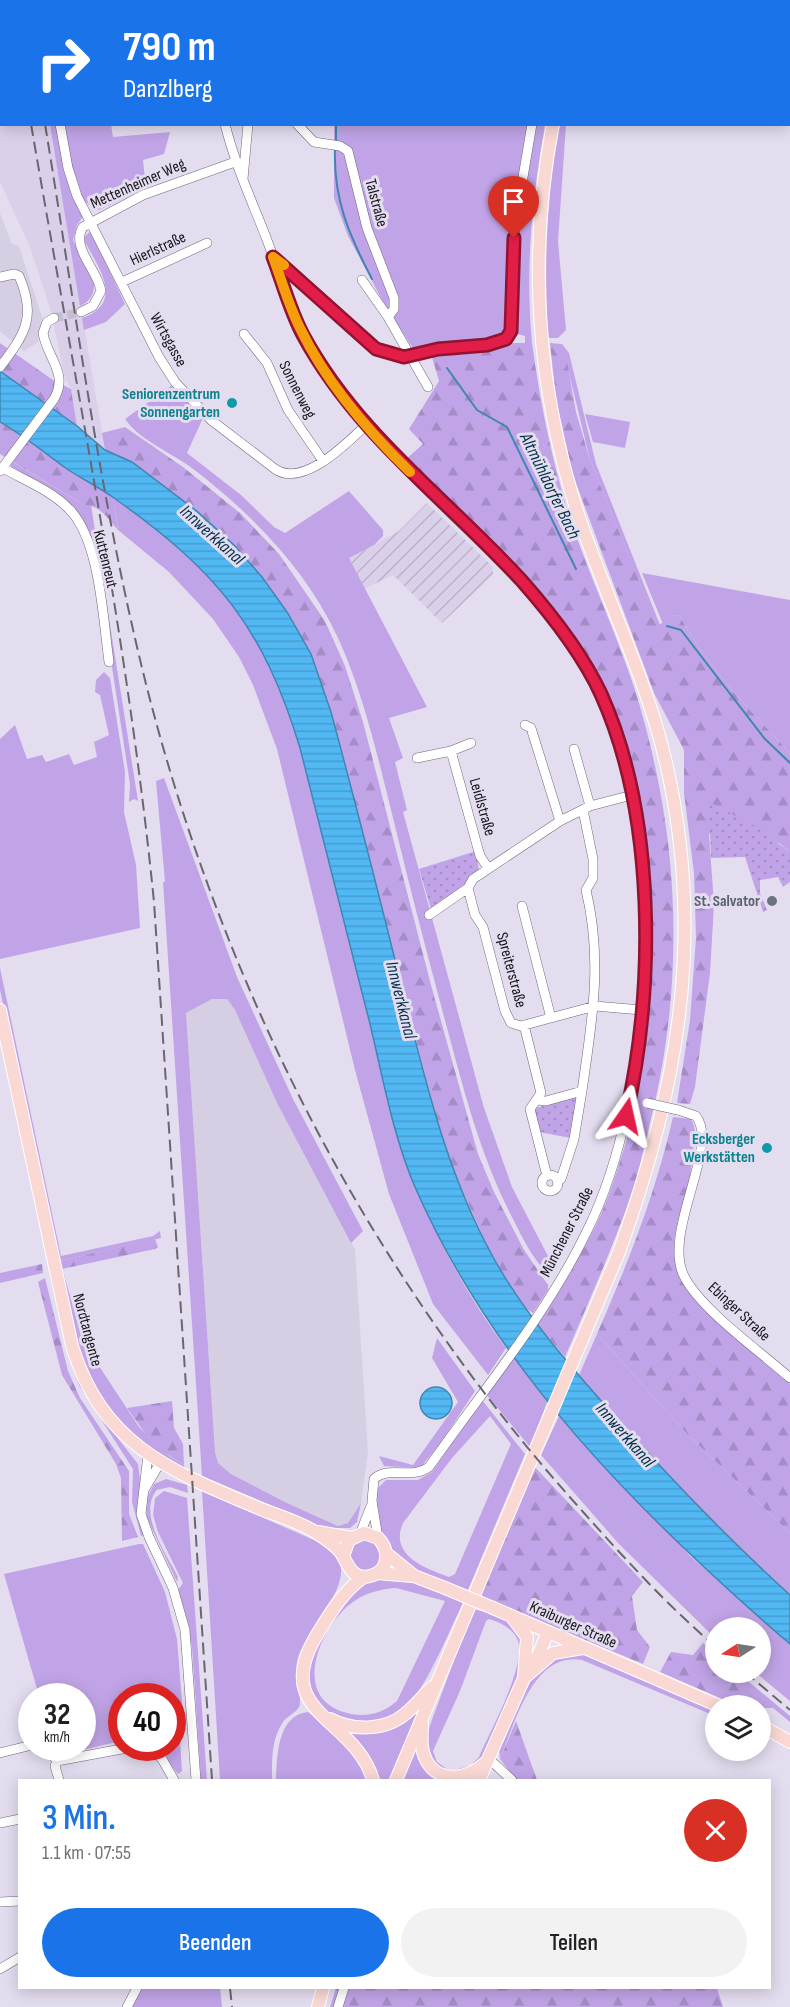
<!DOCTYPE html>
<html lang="de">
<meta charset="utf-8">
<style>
:root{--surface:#fff;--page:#f2f2f2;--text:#202124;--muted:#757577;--accent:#1a73e8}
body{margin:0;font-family:"Sofia Sans Condensed",sans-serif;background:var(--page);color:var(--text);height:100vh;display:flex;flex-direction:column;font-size:22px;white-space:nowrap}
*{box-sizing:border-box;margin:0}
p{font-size:20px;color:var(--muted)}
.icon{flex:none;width:33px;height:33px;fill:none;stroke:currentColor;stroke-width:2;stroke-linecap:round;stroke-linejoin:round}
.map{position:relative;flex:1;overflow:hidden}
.sheet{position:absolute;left:18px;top:1779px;width:753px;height:210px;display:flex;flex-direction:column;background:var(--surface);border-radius:0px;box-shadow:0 3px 15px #0003}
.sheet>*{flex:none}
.top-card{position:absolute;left:0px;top:0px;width:790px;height:126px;box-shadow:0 3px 15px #0003;background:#1a73e8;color:#fff;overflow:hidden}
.needle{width:39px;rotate:258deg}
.controls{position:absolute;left:705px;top:1617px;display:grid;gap:12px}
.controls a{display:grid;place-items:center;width:66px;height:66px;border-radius:50%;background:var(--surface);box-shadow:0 3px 15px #0003;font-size:30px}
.speed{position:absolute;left:18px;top:1683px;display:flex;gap:12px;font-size:30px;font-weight:700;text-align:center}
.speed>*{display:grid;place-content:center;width:78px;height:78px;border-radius:50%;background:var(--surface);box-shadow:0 3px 15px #0003;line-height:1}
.speed small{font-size:15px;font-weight:400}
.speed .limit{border:9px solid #d22;background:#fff;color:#111}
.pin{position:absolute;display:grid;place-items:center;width:51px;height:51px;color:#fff;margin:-62px -26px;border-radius:50% 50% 50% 0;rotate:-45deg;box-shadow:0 0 6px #0007}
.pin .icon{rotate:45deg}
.me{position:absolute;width:66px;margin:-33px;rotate:11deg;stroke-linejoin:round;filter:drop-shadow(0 0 4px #0008)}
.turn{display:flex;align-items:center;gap:21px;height:126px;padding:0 24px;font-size:27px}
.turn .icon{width:78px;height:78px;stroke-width:2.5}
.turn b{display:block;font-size:42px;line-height:51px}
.round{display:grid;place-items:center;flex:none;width:63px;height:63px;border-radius:32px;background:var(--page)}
.headline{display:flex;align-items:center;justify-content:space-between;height:102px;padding:0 24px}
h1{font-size:36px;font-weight:600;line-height:45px;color:var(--accent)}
.action{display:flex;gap:12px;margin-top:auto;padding:12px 24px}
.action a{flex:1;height:69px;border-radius:36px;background:var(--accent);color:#fff;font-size:24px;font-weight:600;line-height:69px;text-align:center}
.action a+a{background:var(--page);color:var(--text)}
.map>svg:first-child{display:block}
</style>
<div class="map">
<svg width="790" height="2007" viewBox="0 0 790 2007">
<defs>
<pattern id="industrial-furrows" width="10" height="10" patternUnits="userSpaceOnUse" patternTransform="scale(1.5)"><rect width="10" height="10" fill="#dbd0ea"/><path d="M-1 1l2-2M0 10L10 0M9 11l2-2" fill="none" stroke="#bbb2c8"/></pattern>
<pattern id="forest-firs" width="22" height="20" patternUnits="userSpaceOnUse" patternTransform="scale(1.5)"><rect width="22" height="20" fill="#c1a4e7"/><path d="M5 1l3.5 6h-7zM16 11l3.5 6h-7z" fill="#a58cc6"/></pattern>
<pattern id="park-dots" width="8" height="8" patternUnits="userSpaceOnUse" patternTransform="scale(1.5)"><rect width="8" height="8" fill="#c1a4e7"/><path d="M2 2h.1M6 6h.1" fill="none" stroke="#a58cc6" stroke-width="1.8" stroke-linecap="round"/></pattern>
<pattern id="water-rules" width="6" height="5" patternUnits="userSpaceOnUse" patternTransform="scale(1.5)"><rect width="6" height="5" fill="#51b8f4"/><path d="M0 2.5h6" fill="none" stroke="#469dd1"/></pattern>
</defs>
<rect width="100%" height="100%" fill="#e4ddf0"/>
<path fill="#d6cfe4" d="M0 213 12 244 19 246 42 317 38 342 24 351 0 331Z
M212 999H227L235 1010 277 1103 355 1249 368 1453 361 1503 348 1523 343 1526H338L287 1503 231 1474 218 1463 215 1452 186 1013Z"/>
<path fill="url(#industrial-furrows)" d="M427 503 493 567V575L442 623 393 575 364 589 349 558 399 531Z"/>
<path fill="#dbd0ea" d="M0 0H30L2 2V124L50 125 105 450 77 426 71 389 65 378 50 308 30 247 0 182Z"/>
<path fill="#c1a4e7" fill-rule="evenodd" d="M64 124 111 125 113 137 170 132 164 154 143 160 146 188 99 210C69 201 69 150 64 124Z
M50 125H57L84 215 77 225 73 240 94 283C95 293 90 302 80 306Z
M334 125H530L526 144 508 331 501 340 416 353 392 316 396 311 374 242 352 156 334 144Z
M535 125H545C532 198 525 269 532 343L525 344V336L513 333 515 248Z
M560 125H566L558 241 566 330 558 338H548C544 266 546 196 560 125Z
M334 149 343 151 348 158 393 301 388 311 348 236 334 198Z
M91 231 125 304 106 322 84 330 82 318C125 303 99 268 85 242V236Z
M562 344 569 353 596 464 660 625 657 627 590 460Z
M171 386 203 418 187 453 241 495 274 527 285 533 349 491 383 530V536L374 545 349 558 427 707 389 718 403 758 395 762 407 810 403 812 484 1108 512 1187 550 1260 557 1264 552 1272 545 1271C532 1257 523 1239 514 1221 485 1166 469 1110 453 1050 433 976 413 901 395 826 379 763 365 697 338 638 306 569 252 514 192 468 172 453 139 440 125 419Z
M585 414 630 422 625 448 593 442Z
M11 461 84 505H91L138 801 134 799 129 802 130 784 102 602 81 521 11 470Z
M113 497C217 573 262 622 300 748L398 1134C422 1210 458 1284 506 1348L488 1375 433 1304 389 1194 355 1070 277 749 253 685 239 657 213 619 169 572 118 530Z
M642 573 790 600V753C751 710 707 668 680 616L675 615 663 624Z
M104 672 110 678 125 772 124 812 136 865 140 928 0 959V739L15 725 27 759 42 755 46 762 69 754 74 765 97 757 94 742 109 735 100 695 95 692 96 680Z
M164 778 237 977 293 1099 363 1231 351 1243 277 1103 235 1010 227 999H212L186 1013 215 1452 218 1463 231 1474 287 1503 338 1526 348 1523 361 1503 357 1522 350 1528H337L332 1531 202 1476 163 882H165L156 781Z
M0 968 61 1256 153 1236 160 1231 161 1238 60 1261 79 1327 101 1369 139 1427 169 1456 184 1465 185 1470 145 1447 108 1411 83 1365 62 1281 0 990Z
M50 1276 102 1418 138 1464 140 1480 137 1511 144 1535 141 1536 132 1502 133 1469 79 1385 65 1345Z
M597 1334 687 1434 790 1533V1595C715 1527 643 1453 579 1375Z
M437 1338 475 1391 440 1444 420 1468 384 1466 379 1456 413 1465 458 1402 432 1358Z
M514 1358 548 1400 530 1447 486 1394Z
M482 1400 525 1454 468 1590C434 1578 392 1570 379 1531 375 1520 378 1502 377 1489L386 1480H418L432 1472ZM490 1416 511 1444 455 1574 449 1577C424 1568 389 1555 403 1523L452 1458Z
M560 1414 689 1555 790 1644V1701L756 1673 760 1672V1628H716L715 1638 619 1544 541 1455Z
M166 1479 187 1485 188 1493 170 1487 157 1490C137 1513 167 1555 178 1577L177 1582 147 1518 146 1500 154 1484Z
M164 1491 187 1498 207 1780H201L192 1647 178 1590 183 1583 158 1532 153 1515 155 1498Z
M202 1491 323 1544C331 1551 341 1557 341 1569 343 1593 310 1630 300 1652 292 1670 300 1683 300 1702 301 1711 288 1715 283 1722 271 1739 272 1761 272 1780H220Z
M349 1555a16 16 0 1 1 32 0a16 16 0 1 1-32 0Z
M139 1544H143L165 1592 177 1639 184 1727 180 1741 182 1771 178 1774 157 1748H172V1696H122L121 1741 70 1753 60 1748H82V1696H43L41 1689H37L4 1574Z
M380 1578 407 1580 435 1589 463 1603C449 1631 427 1687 406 1707 380 1733 317 1726 308 1685 302 1661 342 1596 362 1583 367 1580 375 1579 380 1578ZM396 1588 445 1601 397 1701C383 1713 369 1717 351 1714 290 1702 317 1632 349 1605 362 1594 379 1589 396 1588Z
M473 1609C489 1613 513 1617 520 1634 532 1661 492 1743 476 1767L451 1774 431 1764 426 1736ZM489 1619C500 1622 514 1629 518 1641 526 1667 490 1731 479 1757L470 1766 450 1771 437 1762 433 1751 460 1691 486 1621Z
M557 1654H585L715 1710V1716L582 1660C533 1651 515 1723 500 1759L499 1748 532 1678Z
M419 1711 391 1780H377L335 1724 396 1726Z
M308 1712 343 1739 370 1780H276C277 1757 277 1715 308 1712Z
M417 1743 452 1780H401Z
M141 1988H220L222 2007H131Z"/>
<path fill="url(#forest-firs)" d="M0 343 53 380 71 389 77 426 0 371Z
M503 343H532C540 403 552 461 570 518 589 575 615 630 634 687 681 836 687 983 647 1135 642 1155 638 1176 631 1196 611 1251 588 1304 565 1357L536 1323C558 1291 580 1258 597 1223 613 1189 624 1149 634 1112 639 1094 638 1073 641 1054 654 944 655 828 617 722 613 710 609 697 603 686 556 595 478 529 404 461L423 444 409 429 439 381 432 357 437 351Z
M550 343 562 344 565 350 576 412 590 460 657 626 675 615 680 616C707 668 751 710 790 753V852L779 843 709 834 714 904 710 973 695 1087 690 1104 677 1103 690 1020 696 938 694 873 684 793V750L654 693 573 475 556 399Z
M0 422 113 497 118 530C109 520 99 504 84 505L0 454Z
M125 427 183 467 240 513 279 554 325 621 345 666 363 722 431 985 478 1154 494 1192 524 1250 548 1285V1290L533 1313 526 1309 492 1256 445 1153 331 712 311 654 162 485 132 462 105 450 102 433Z
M673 1117 691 1119C697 1130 695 1138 693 1150 692 1161 691 1171 689 1182 681 1215 664 1246 682 1279 701 1315 758 1356 790 1384V1533L687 1434 597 1334C628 1263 656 1192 673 1117Z
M155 1239 158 1247 155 1249 62 1269 60 1261Z
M42 1264 43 1273 0 1283V1273Z
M45 1278 68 1371 80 1398 129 1471V1514L138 1537 122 1541 121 1478 116 1464 62 1375 38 1282Z
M172 1401 174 1428 183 1444 184 1465 154 1446 127 1408Z
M534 1466 643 1582 632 1596 637 1630 650 1647 643 1664 480 1596Z
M703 1643 715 1653 716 1672 738 1673 790 1716V1722L773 1708H763L761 1715 760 1706 736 1705 660 1672 671 1652 693 1655Z
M516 1721 537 1780H516L500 1759Z
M336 1988H717L723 2007H330Z"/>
<path fill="url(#park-dots)" d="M709 802 755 826 790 852V882L783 887 778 877 760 880V893L767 910 763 912 745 857 711 858Z
M476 851 479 871 469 877 465 886 431 909 419 869Z
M579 1096 571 1138 539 1132 534 1112 536 1108Z"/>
<path fill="url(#water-rules)" stroke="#3f86b2" stroke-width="1.5" d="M0 371 77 426 105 450 132 462 198 512 234 545 262 577 287 612 311 654 331 712C355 801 378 891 400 980 424 1075 445 1170 493 1257 523 1311 563 1358 604 1404 663 1471 724 1535 790 1595V1644C641 1516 495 1370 415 1187 393 1136 383 1078 370 1024 346 932 323 840 300 748 263 626 217 571 114 498 99 487 82 479 67 469 45 453 24 436 0 422Z
M420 1403a16 16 0 1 1 32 0a16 16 0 1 1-32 0Z"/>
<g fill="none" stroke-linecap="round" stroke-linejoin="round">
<path stroke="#3f86b2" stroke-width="2" d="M336 143V124
M335 148C333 199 349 235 372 279
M447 368 477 410 507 427 576 569
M667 626 681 630 764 738 790 763"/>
<path stroke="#c5bfd0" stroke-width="9" stroke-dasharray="9 4.5" stroke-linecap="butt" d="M54 318 81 312"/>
<g stroke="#6e6878" stroke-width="10">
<path id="minor" d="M42 0V2
M215 0V2
M284 2V0
M572 2V0
M60 124 68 168 77 196 159 357 175 382 211 420 275 469C303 488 346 444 365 426
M225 124C235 165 252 201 267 240 277 266 285 294 296 319 311 358 340 397 367 428 421 490 488 539 541 602 563 630 585 660 600 692 667 832 656 1093 587 1231 546 1316 483 1390 429 1467 412 1480 389 1465 374 1479L372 1501 378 1538
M297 124 314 142 340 146 348 151 367 228 394 298V309L388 317 428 387
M243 179 248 124
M273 257C313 280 355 354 403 357 415 358 426 351 438 349 461 345 486 349 506 339L511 331 515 224 532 124
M0 277 14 274 19 276C37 317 25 334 0 367
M362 280 388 317
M122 282 207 243
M81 312 93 306 101 291C98 270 70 247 83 227L143 195 235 162
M244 334 267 363 288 410 323 461
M3 468C24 480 52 491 69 509 100 540 103 619 109 662
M0 471 54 399C69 373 47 358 43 333L47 322 54 318
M525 725 531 728 560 821
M574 749 590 806
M451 751 480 856 488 868
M417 758 451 751 471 743
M468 888 475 915 483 927 505 1011 511 1023 521 1026 595 1006 641 1010
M522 906 551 1018
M429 915 468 888 473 879 560 821 590 806 632 795
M524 1025 541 1093 530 1109 547 1176
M537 1100 546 1101 582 1091C592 1021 603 961 586 890L593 878V859L583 810
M678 1110 696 1116C720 1147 662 1232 684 1276 701 1310 761 1352 790 1378
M542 1183a8 8 0 1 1 16 0a8 8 0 1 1-16 0Z
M557 1181 561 1179 574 1139 582 1091
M148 1455 141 1514 149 1537 173 1588 185 1630 196 1780
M144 1490 160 1463
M360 1534 371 1506
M47 1748 57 1761
M151 1748 162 1759 174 1780
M0 1753 32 1745
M489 1759 512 1780
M59 1780 55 1766 57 1761 127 1748
M0 1823 20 1819
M0 1902 20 1901
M0 1969 20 1957
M127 2007 137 1988
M338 2007 344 1988"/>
</g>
<g stroke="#fff" stroke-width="14">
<path id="major" d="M588 2 589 0
M0 1010 72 1346C102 1444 168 1470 256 1507 275 1515 298 1521 315 1532 323 1537 339 1548 343 1556 349 1568 355 1582 373 1575 390 1569 389 1549 378 1538L364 1533 349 1540 343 1556
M318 1532 352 1538
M387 1554 414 1576 445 1588
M377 1573 412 1576
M364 1577C343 1591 331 1612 318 1633 268 1714 354 1716 373 1780
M493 1608 719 1706
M534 1665 548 1632
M524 1678 553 1653 583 1648
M330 1719C352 1731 385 1731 405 1714 415 1706 423 1696 432 1687
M422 1723C422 1733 420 1745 424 1755 434 1784 467 1781 485 1763
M760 1725 790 1742
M396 1780 619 1252C678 1089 705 938 667 767 648 682 608 603 580 520 537 392 527 257 553 124
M479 1780 524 1678 527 1637 512 1617
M318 2007 323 1988"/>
</g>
<use href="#minor" stroke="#fff" stroke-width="9"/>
<use href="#major" stroke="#fad9d5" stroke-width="12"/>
<path stroke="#6a6671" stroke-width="2" stroke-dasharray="12 6" stroke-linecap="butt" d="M16 0 17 2
M31 124C75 382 128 641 154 902L212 1780
M45 124C75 307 99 492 143 672 220 984 368 1274 584 1513 625 1559 668 1606 716 1647
M745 1672 790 1710
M230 1988 232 2007"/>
<g stroke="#6e6878" stroke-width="10" stroke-linecap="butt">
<path id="minor-bridge" d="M647 1103 678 1110"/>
</g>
<g stroke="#fff" stroke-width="14" stroke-linecap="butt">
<path id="major-bridge" d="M445 1588 493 1608"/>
</g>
<use href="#minor-bridge" stroke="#fff" stroke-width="9"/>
<use href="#major-bridge" stroke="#fad9d5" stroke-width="12"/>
</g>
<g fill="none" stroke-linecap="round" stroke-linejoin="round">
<g stroke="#92132f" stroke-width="15">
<path id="route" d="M514 238 511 331 506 339 487 345 438 349 404 357 376 349 273 257C283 283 290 311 303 335 357 435 447 499 522 581 552 615 582 653 601 694 656 816 655 987 626 1116"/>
</g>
<use href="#route" stroke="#e11d48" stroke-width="10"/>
<path stroke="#f59e0b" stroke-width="10" d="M284 265 273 257C282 281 289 307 301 330 327 384 368 431 410 472"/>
</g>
<g fill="#0f9aa8" stroke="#e4ddf0" stroke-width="2">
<circle cx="232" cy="403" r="6"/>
<circle cx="767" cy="1148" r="6"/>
</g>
<circle fill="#6b7280" stroke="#e4ddf0" stroke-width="2" cx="772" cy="901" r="6"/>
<g text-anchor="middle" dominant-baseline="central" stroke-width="6" stroke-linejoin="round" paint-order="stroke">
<g font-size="16" fill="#161319" stroke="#e4ddf0">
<text transform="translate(138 184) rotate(-24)">Mettenheimer Weg</text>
<text transform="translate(376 203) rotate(75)">Talstraße</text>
<text transform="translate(158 249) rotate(-25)">Hierlstraße</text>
<text transform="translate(168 340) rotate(61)">Wirtsgasse</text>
<text transform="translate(297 390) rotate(63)">Sonnenweg</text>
<text transform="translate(105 559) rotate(76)">Kuttenreut</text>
<text transform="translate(482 807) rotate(74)">Leidlstraße</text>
<text transform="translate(511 970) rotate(75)">Spreiterstraße</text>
<text transform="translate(567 1232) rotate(-63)">Münchener Straße</text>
<text transform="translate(739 1312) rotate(43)">Ebinger Straße</text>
<text transform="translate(87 1330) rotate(75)">Nordtangente</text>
<text transform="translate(573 1625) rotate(24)">Kraiburger Straße</text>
</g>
<g font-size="16" font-weight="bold" fill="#0d838f" stroke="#e4ddf0" text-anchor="end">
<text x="220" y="394">Seniorenzentrum<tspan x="220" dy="18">Sonnengarten</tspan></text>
<text x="755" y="1139">Ecksberger<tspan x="755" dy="18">Werkstätten</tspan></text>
</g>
<g font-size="16" font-weight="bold" fill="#5b616d" stroke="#e4ddf0" text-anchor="end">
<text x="760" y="901">St. Salvator</text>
</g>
<g font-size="18" font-style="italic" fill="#013048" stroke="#e4ddf0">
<text transform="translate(550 486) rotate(64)">Altmühldorfer Bach</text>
<text transform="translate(212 535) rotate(42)">Innwerkkanal</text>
<text transform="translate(401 1000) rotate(76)">Innwerkkanal</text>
<text transform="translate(625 1435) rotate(49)">Innwerkkanal</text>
</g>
</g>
</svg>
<div class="controls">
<a><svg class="needle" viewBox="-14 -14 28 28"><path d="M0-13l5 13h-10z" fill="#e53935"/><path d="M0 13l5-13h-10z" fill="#757577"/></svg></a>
<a><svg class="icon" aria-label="layers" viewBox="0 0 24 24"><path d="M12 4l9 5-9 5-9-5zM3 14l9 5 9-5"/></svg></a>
</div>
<div class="speed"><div>32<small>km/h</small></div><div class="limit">40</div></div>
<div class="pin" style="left:514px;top:238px;background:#d93025"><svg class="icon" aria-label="arrive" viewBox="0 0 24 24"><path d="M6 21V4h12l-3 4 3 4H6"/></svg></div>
<svg class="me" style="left:626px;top:1116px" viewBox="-20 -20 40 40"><path d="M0-17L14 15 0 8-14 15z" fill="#e11d48" stroke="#fff" stroke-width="4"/></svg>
<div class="top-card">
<div class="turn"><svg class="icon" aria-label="right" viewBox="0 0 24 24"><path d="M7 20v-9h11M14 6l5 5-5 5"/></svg><div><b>790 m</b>Danzlberg</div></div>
</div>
<section class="sheet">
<div class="headline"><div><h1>3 Min.</h1><p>1.1 km · 07:55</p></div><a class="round" style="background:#d93025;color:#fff"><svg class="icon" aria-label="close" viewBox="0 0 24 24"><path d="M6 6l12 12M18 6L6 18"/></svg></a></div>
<div class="action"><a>Beenden</a><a>Teilen</a></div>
</section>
</div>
